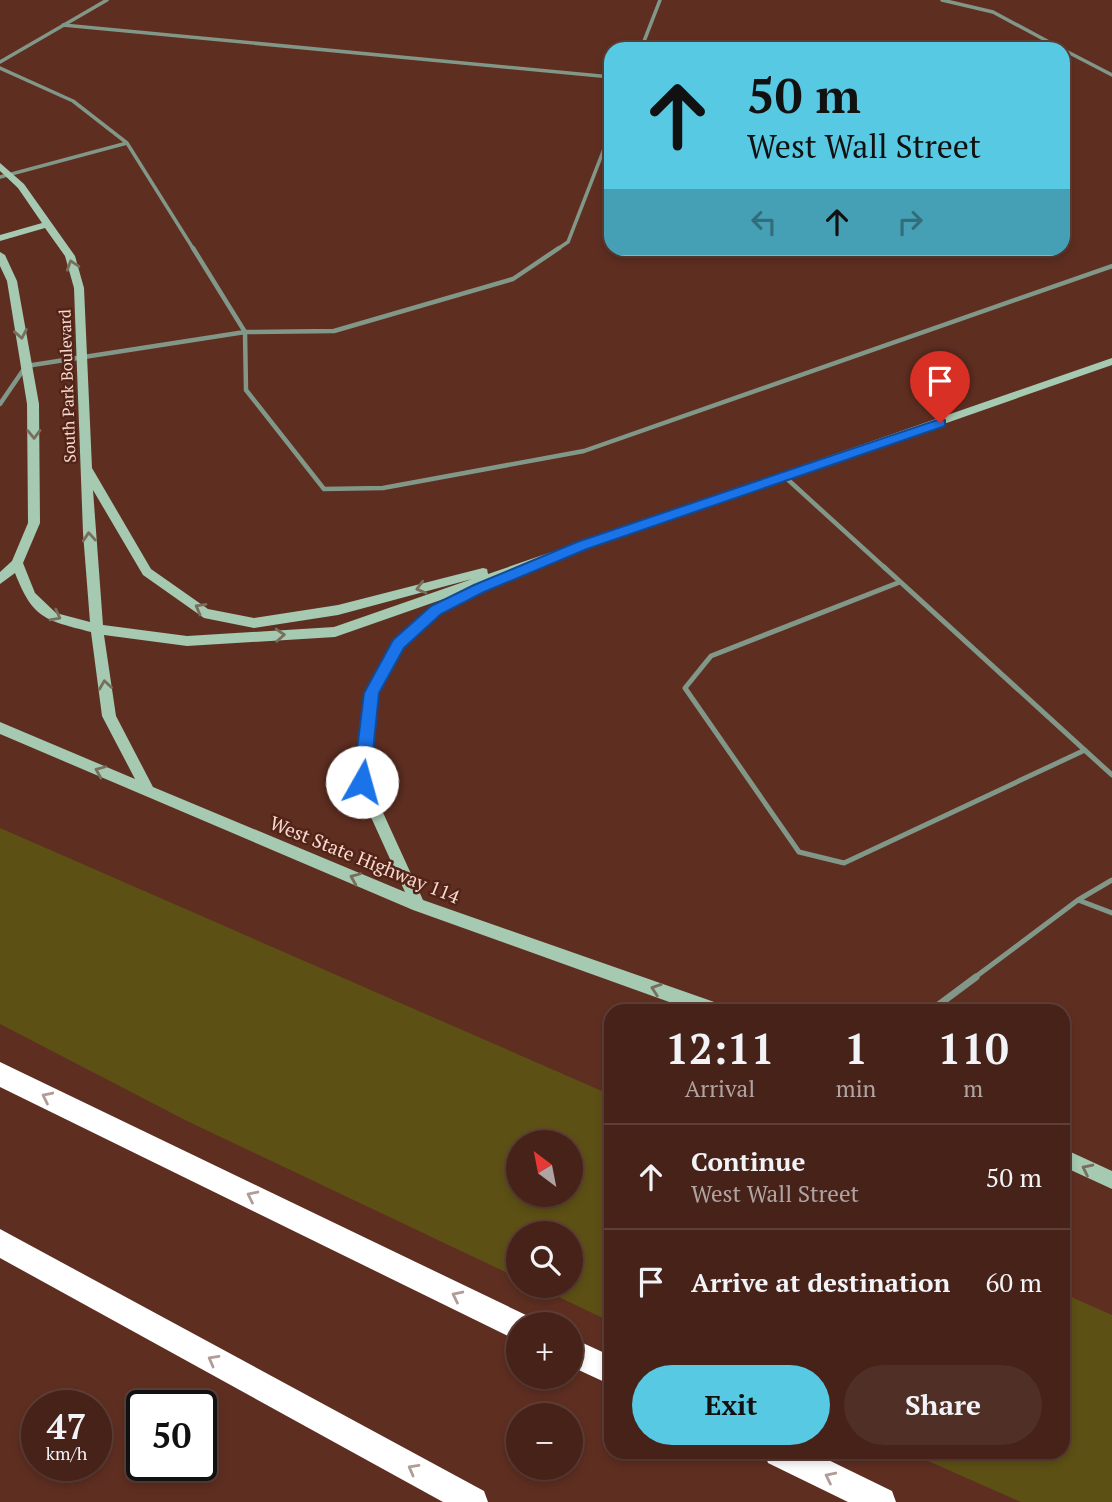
<!DOCTYPE html>
<meta charset="utf-8">
<style>
:root{--surface:#462219;--page:#502f26;--text:#f1f3f6;--muted:#b0a4a2;--line:#5e3f38;--accent:#58c9e3}
body{margin:0;font-family:"PT Serif",serif;background:var(--page);color:var(--text);height:100vh;display:flex;flex-direction:column;font-size:26px;white-space:nowrap}
*{box-sizing:border-box;margin:0}
p{font-size:23px;color:var(--muted)}
.icon{flex:none;width:38px;height:38px;fill:none;stroke:currentColor;stroke-width:2;stroke-linecap:round;stroke-linejoin:round}
.map{position:relative;flex:1;overflow:hidden}
.drawer{position:absolute;left:604px;top:1004px;width:466px;height:455px;display:flex;flex-direction:column;background:var(--surface);border-radius:21px;box-shadow:0 4px 10px #0003,0 0 0 2px var(--line)}
.drawer>*{flex:none}
.guide{position:absolute;left:604px;top:42px;width:466px;height:214px;border-radius:21px;box-shadow:0 4px 10px #0003,0 0 0 2px var(--line);background:#58c9e3;color:#111;overflow:hidden}
.needle{width:46px;rotate:328deg}
.fabs{position:absolute;left:506px;top:1130px;display:grid;gap:14px}
.fabs a{display:grid;place-items:center;width:77px;height:77px;border-radius:50%;background:var(--surface);box-shadow:0 4px 10px #0003,0 0 0 2px var(--line);font-size:35px}
.speed{position:absolute;left:21px;top:1390px;display:flex;gap:14px;font-size:35px;font-weight:700;text-align:center}
.speed>*{display:grid;place-content:center;width:91px;height:91px;border-radius:50%;background:var(--surface);box-shadow:0 4px 10px #0003,0 0 0 2px var(--line);line-height:1}
.speed small{font-size:18px;font-weight:400}
.speed .limit{border:4px solid #111;border-radius:10px;background:#fff;color:#111}
.pin{position:absolute;display:grid;place-items:center;width:60px;height:60px;color:#fff;margin:-72px -30px;border-radius:50% 50% 50% 0;rotate:-45deg;box-shadow:0 0 7px #0007}
.pin .icon{rotate:45deg}
.me{position:absolute;width:77px;margin:-38px;rotate:7deg;stroke-linejoin:round;filter:drop-shadow(0 0 5px #0008)}
.turn{display:flex;align-items:center;gap:24px;height:147px;padding:0 28px;font-size:32px}
.turn .icon{width:91px;height:91px;stroke-width:2.5}
.turn b{display:block;font-size:49px;line-height:60px}
.lanes{display:flex;align-items:center;height:66px;padding:0 28px;background:#0003;justify-content:center;gap:35px;direction:ltr}
.lanes .off{opacity:.35}
.eta{display:flex;justify-content:space-evenly;align-items:center;height:119px;text-align:center}
.eta b{font-size:42px;font-weight:700;line-height:49px}
.primary-button{display:flex;gap:14px;margin-top:auto;padding:14px 28px}
.primary-button a{flex:1;height:80px;border-radius:42px;background:var(--accent);color:#111;font-size:28px;font-weight:700;line-height:80px;text-align:center}
.primary-button a+a{background:var(--page);color:var(--text)}
ul{padding:0;list-style:none}
li{display:flex;align-items:center;gap:21px;height:105px;padding:0 28px;border-top:2px solid var(--line)}
li div{flex:1}
li b{display:block;font-size:26px}
li em{font-style:normal}
.map>svg:first-child{display:block}
</style>
<div class="map">
<svg width="1112" height="1502" viewBox="0 0 1112 1502">
<rect width="100%" height="100%" fill="#5e2e21"/>
<path fill="#5d5015" fill-rule="evenodd" d="M0 828 611 1095V1322L536 1286H570V1234H518V1278L187 1121 0 1024ZM518 1143H570V1195H518Z
M1062 1293 1112 1315V1502H1021L910 1453 1062 1452Z"/>
<g fill="none" stroke-linecap="round" stroke-linejoin="round">
<path stroke="#819788" stroke-width="3.5" d="M942 0 993 12 1062 49
M63 25 611 77
M641 49 660 0
M1062 49 1112 75
M0 62 107 0
M0 68 73 101 127 143
M0 177 127 143 194 250
M556 250 568 242 611 131"/>
<path stroke="#819788" stroke-width="4.5" d="M193 248 245 332 246 390 324 489 383 488 584 451 1112 266
M0 404 26 366 245 332 334 331 513 279 559 248
M785 477 886 569"/>
<path stroke="#819788" stroke-width="5" d="M884 567 1112 775
M900 582 711 656 685 688 799 852 844 863 1085 750
M1112 880 1078 900 1112 913
M974 978 1078 900"/>
<path stroke="#819788" stroke-width="7" d="M929 1012 976 977"/>
<path fill="#a5c9b1" fill-rule="evenodd" d="M0 163 24 184 75 256 84 288 92 468 151 569 208 609 254 618 338 605 483 568 487 569 488 574 1112 358V365L472 589 476 593 474 596 441 613 403 647 379 693 369 782 423 900 720 1004 726 1007 728 1012H697L413 910 0 734V722L135 779 102 716 91 632C45 620 33 619 15 573L0 584V572L12 561 28 523 27 404 7 281 0 266V252L5 255 17 281 39 404 40 523 23 563 35 593 56 613 90 622 83 533 74 288 65 256 45 228 0 241V235L42 223 18 188 0 171ZM93 490 143 575 204 618 254 628 338 615 472 579 334 627 187 636 103 625ZM455 595 431 607 393 641 365 693 355 782 405 892 153 787 116 716 104 635 187 646 335 637Z
M1062 1148 1112 1171V1189L1062 1166Z"/>
<path fill="#fff" fill-rule="evenodd" d="M0 1062 528 1316 532 1325H518V1340L508 1336 0 1087Z
M0 1229 484 1491 488 1502H443L0 1258Z
M570 1337 611 1356V1385L570 1366Z
M764 1452H812L892 1491 896 1502H848L768 1463Z"/>
</g>
<defs><path id="oneway-chevron" d="M-2-3.5L2.5 0L-2 3.5" fill="none" stroke-width="1.6" stroke-linecap="round" stroke-linejoin="round" transform="scale(1.75)"/></defs>
<g stroke="#776e5c">
<use href="#oneway-chevron" transform="translate(72 265) rotate(-108)"/>
<use href="#oneway-chevron" transform="translate(21 334) rotate(80)"/>
<use href="#oneway-chevron" transform="translate(34 434) rotate(89)"/>
<use href="#oneway-chevron" transform="translate(89 537) rotate(-94)"/>
<use href="#oneway-chevron" transform="translate(421 588) rotate(165)"/>
<use href="#oneway-chevron" transform="translate(200 608) rotate(-151)"/>
<use href="#oneway-chevron" transform="translate(56 616) rotate(28)"/>
<use href="#oneway-chevron" transform="translate(280 635) rotate(-3)"/>
<use href="#oneway-chevron" transform="translate(105 685) rotate(-98)"/>
<use href="#oneway-chevron" transform="translate(100 771) rotate(-157)"/>
<use href="#oneway-chevron" transform="translate(355 878) rotate(-157)"/>
<use href="#oneway-chevron" transform="translate(656 989) rotate(-161)"/>
<use href="#oneway-chevron" transform="translate(1087 1169) rotate(-154)"/>
</g>
<g stroke="#b19c97">
<use href="#oneway-chevron" transform="translate(47 1097) rotate(-154)"/>
<use href="#oneway-chevron" transform="translate(252 1196) rotate(-154)"/>
<use href="#oneway-chevron" transform="translate(457 1296) rotate(-154)"/>
<use href="#oneway-chevron" transform="translate(213 1360) rotate(-151)"/>
<use href="#oneway-chevron" transform="translate(413 1469) rotate(-151)"/>
<use href="#oneway-chevron" transform="translate(830 1477) rotate(-154)"/>
</g>
<path fill="#1a73e8" stroke="#114b97" stroke-width="2" d="M940 419 945 420V426L587 549 484 592 441 614 404 648 379 693 370 782 367 787H356L353 782 364 693 393 640 431 606 474 585 577 542Z"/>
<g text-anchor="middle" dominant-baseline="central" stroke-width="5" stroke-linejoin="round" paint-order="stroke">
<g font-size="16" fill="#f8d9d0" stroke="#522417">
<text transform="translate(67 386) rotate(-92)">South Park Boulevard</text>
</g>
<g font-size="19" fill="#f8d9d0" stroke="#522417">
<text transform="translate(365 859) rotate(22)">West State Highway 114</text>
</g>
</g>
</svg>
<div class="fabs">
<a><svg class="needle" viewBox="-14 -14 28 28"><path d="M0-13l5 13h-10z" fill="#e53935"/><path d="M0 13l5-13h-10z" fill="#b0a4a2"/></svg></a>
<a><svg class="icon" aria-label="search" viewBox="0 0 24 24"><circle cx="10" cy="10" r="6"/><path d="M15 15l6 6"/></svg></a>
<a>+</a>
<a>−</a>
</div>
<div class="speed"><div>47<small>km/h</small></div><div class="limit">50</div></div>
<div class="pin" style="left:940px;top:423px;background:#d93025"><svg class="icon" aria-label="arrive" viewBox="0 0 24 24"><path d="M6 21V4h12l-3 4 3 4H6"/></svg></div>
<svg class="me" style="left:362px;top:782px" viewBox="-20 -20 40 40"><circle r="19" fill="#fff"/><path d="M0-13L10 11 0 6-10 11z" fill="#1a73e8"/></svg>
<div class="guide">
<div class="turn"><svg class="icon" aria-label="ahead" viewBox="0 0 24 24"><path d="M12 20V5M6 11l6-6 6 6"/></svg><div><b>50 m</b>West Wall Street</div></div>
<div class="lanes"><svg class="icon off" aria-label="left" viewBox="0 0 24 24"><path d="M17 20v-9H6M10 6l-5 5 5 5"/></svg><svg class="icon" aria-label="ahead" viewBox="0 0 24 24"><path d="M12 20V5M6 11l6-6 6 6"/></svg><svg class="icon off" aria-label="right" viewBox="0 0 24 24"><path d="M7 20v-9h11M14 6l5 5-5 5"/></svg></div>
</div>
<section class="drawer">
<div class="eta">
<div><b>12:11</b><p>Arrival</p></div>
<div><b>1</b><p>min</p></div>
<div><b>110</b><p>m</p></div>
</div>
<ul>
<li><svg class="icon" aria-label="ahead" viewBox="0 0 24 24"><path d="M12 20V5M6 11l6-6 6 6"/></svg><div><b>Continue</b><p>West Wall Street</p></div><em>50 m</em></li>
<li><svg class="icon" aria-label="arrive" viewBox="0 0 24 24"><path d="M6 21V4h12l-3 4 3 4H6"/></svg><div><b>Arrive at destination</b></div><em>60 m</em></li>
</ul>
<div class="primary-button"><a>Exit</a><a>Share</a></div>
</section>
</div>
